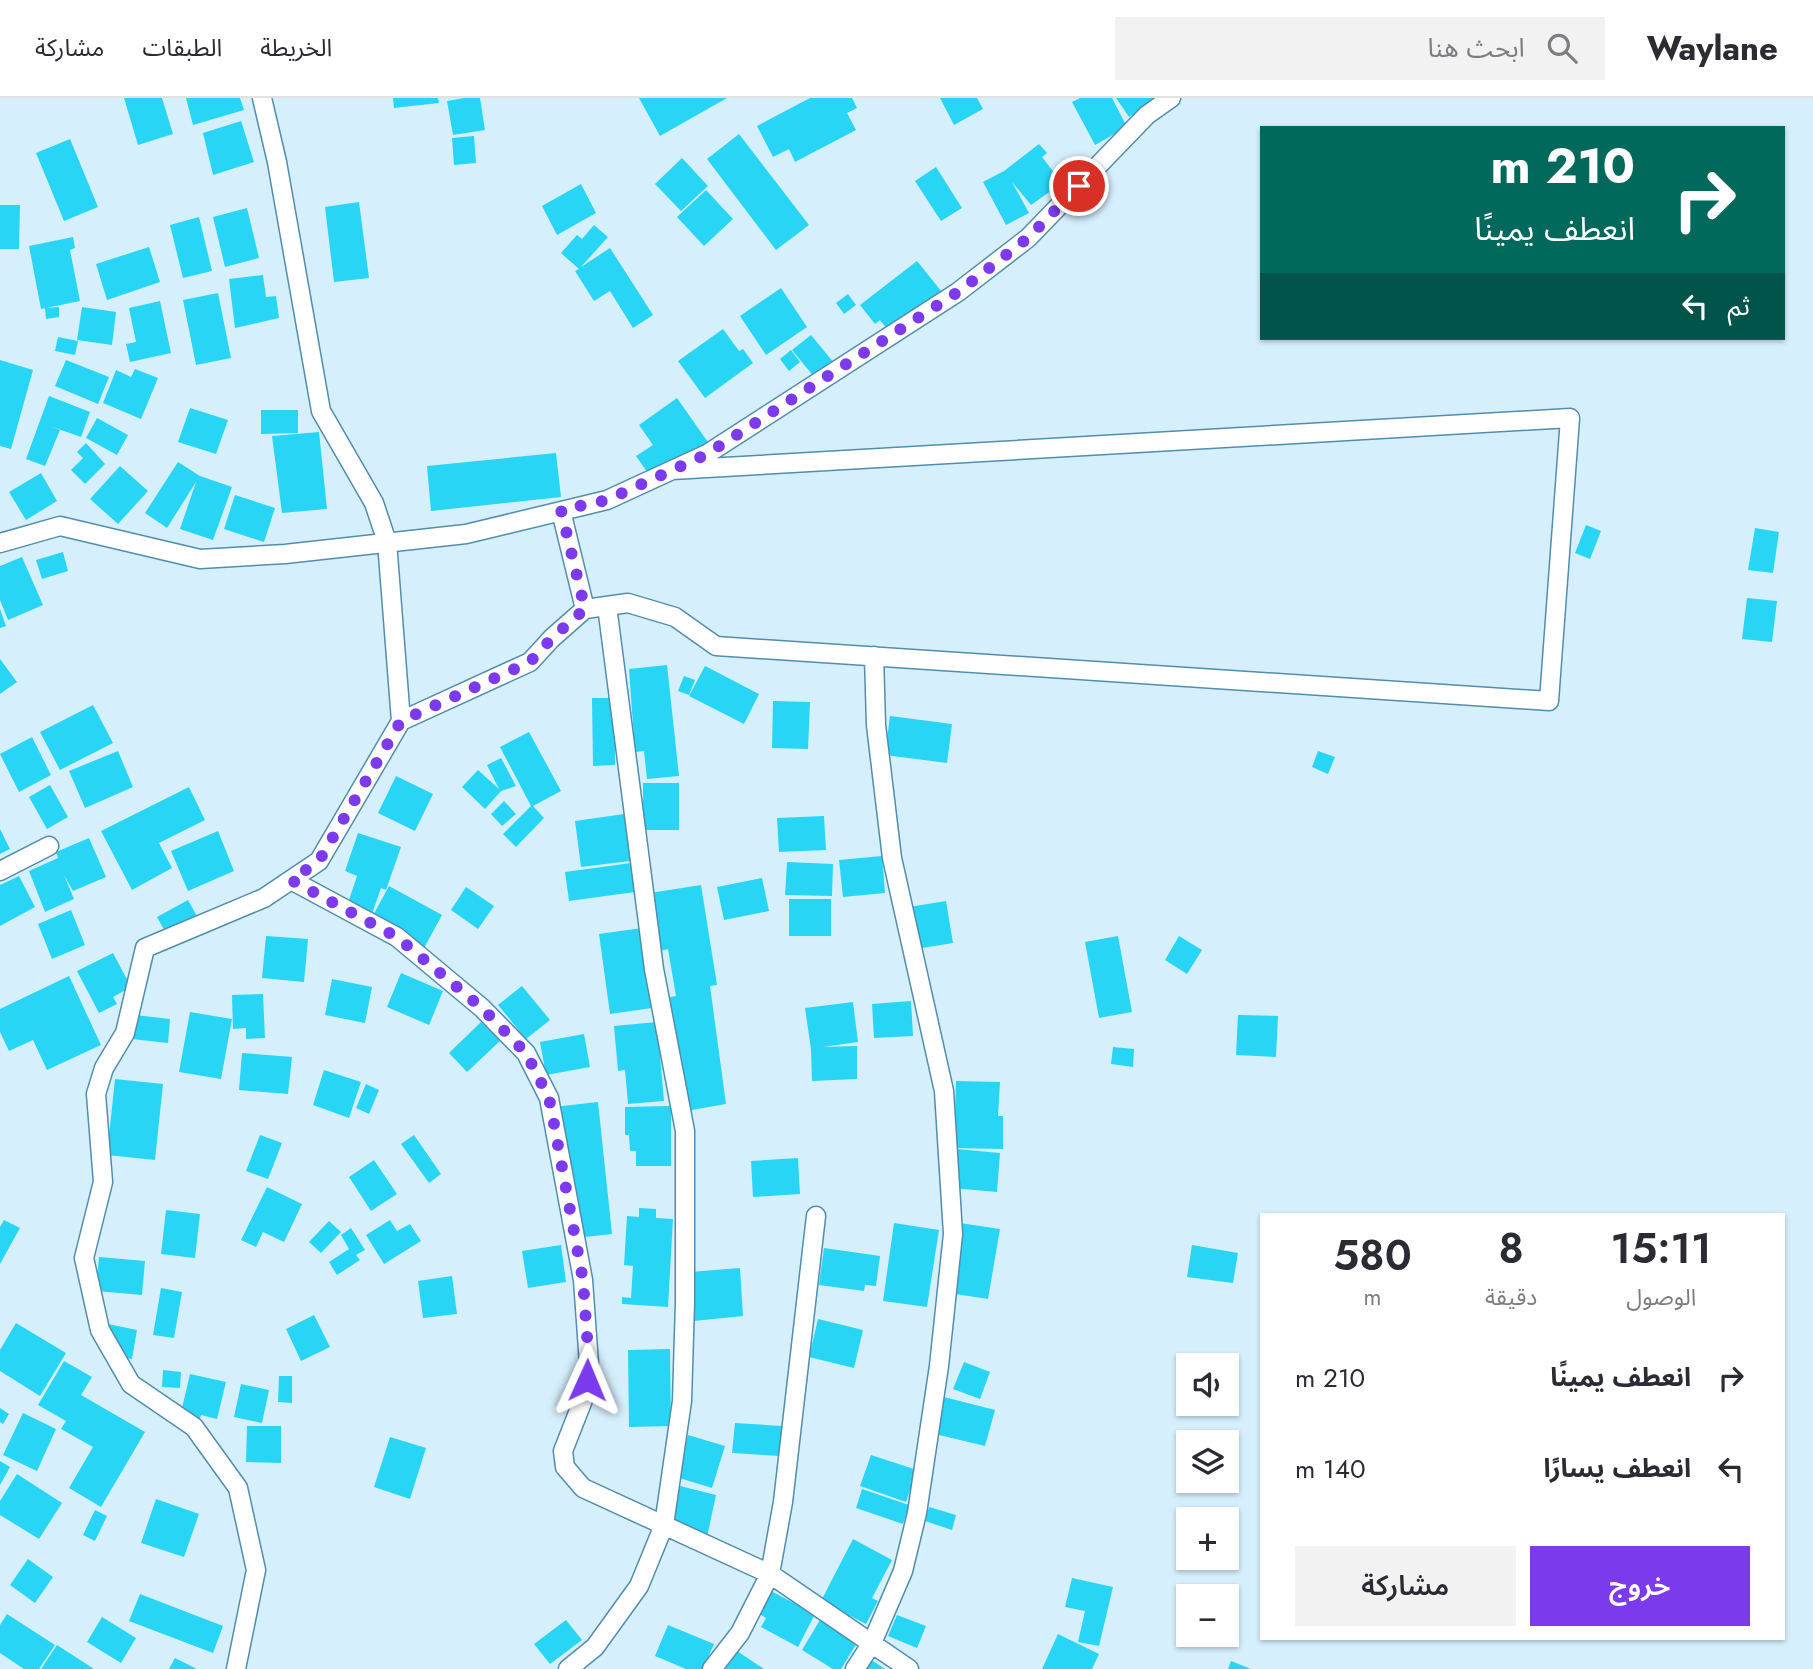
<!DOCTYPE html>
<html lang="ar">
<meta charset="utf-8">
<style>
:root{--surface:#fff;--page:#f2f2f3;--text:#2b2b33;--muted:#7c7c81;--line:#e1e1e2;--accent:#7c3aed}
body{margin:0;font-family:Jost,"Noto Sans Arabic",sans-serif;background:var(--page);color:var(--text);direction:rtl;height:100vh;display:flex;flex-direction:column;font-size:26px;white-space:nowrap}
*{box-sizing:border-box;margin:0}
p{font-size:23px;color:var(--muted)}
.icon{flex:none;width:38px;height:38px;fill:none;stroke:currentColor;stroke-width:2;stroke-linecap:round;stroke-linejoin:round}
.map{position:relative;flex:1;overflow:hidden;direction:ltr}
.sheet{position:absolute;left:1260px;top:1115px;width:525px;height:427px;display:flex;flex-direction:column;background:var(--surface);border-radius:0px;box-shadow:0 2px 5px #0004;direction:rtl}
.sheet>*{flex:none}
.guide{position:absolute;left:1260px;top:28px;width:525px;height:214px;border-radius:0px;box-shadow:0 2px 5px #0004;direction:rtl;background:#00695c;color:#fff;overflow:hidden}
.fabs{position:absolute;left:1176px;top:1255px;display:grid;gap:14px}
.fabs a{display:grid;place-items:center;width:63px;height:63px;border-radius:0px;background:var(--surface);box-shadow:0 2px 5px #0004;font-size:35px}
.pin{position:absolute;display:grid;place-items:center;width:60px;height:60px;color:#fff;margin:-30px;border:4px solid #fff;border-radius:50%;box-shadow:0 2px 7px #0007}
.me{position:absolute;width:77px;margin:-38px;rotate:1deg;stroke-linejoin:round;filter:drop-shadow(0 0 5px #0008)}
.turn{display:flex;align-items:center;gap:24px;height:147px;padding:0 35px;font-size:32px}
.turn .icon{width:91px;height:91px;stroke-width:2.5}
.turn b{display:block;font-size:49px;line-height:60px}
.then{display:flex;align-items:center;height:66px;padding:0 35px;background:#0003;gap:14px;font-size:26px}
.eta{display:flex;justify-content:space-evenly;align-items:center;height:119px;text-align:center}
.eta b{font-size:42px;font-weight:600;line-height:49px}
.button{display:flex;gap:14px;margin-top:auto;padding:14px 35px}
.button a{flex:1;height:80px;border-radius:0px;background:var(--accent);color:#fff;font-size:28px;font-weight:600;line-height:80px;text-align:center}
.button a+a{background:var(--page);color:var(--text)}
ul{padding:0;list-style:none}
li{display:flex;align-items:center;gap:21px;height:91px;padding:0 35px}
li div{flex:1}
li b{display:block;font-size:26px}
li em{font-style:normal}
header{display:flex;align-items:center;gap:42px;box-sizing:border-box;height:98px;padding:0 35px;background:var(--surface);border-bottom:2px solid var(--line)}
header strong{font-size:33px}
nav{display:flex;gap:38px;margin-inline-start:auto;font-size:24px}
.search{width:490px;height:63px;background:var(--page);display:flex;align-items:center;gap:18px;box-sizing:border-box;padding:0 24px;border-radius:0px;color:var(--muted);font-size:26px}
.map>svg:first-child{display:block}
</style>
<header>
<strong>Waylane</strong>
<div class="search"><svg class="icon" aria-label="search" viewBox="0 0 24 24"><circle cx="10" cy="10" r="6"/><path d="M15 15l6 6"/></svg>ابحث هنا</div>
<nav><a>الخريطة</a><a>الطبقات</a><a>مشاركة</a></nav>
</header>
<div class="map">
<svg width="1813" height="1571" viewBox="0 0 1813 1571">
<rect width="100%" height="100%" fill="#d6effd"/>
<path fill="#28d5f4" d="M124 0H162L173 36 138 47Z
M186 0H240L244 12 193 27Z
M393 0H438L439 5 394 10Z
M464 0H480L485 32 453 37 447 3Z
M639 0H727L660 38Z
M810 0H852L857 10 847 15 856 32 795 64 789 51 773 59 757 28Z
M940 0H977L983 11 954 27Z
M1080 0H1112L1127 29 1095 47 1072 4Z
M1116 0H1157L1129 19Z
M241 23 254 64 213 77 203 35Z
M739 36 809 127 776 152 707 61Z
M474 38 476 65 454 67 452 40Z
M70 41 98 109 64 123 36 55Z
M1039 46 1047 55 1042 59 1062 85 1031 107 1012 84 1029 115 1006 127 983 84 1004 73Z
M682 60 708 88 681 113 655 86Z
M936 69 962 110 941 123 915 83Z
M581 86 596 115 557 137 542 108Z
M706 92 733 121 704 148 677 119Z
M359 104 369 180 334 184 325 109Z
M0 107H20L19 151H0Z
M247 110 259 160 225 169 213 119Z
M199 119 212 173 183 180 170 127Z
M594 127 608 139 581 169 610 150 653 217 633 230 610 193 594 203 575 173 579 171 561 155 577 137 582 141Z
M73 139 75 150 70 152 80 203 41 211 29 148Z
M149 149 160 184 107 202 96 166Z
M917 163 942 194 890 235 880 222 875 226 860 207Z
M263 177 266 199 276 198 279 220 235 230 229 181Z
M781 190 807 229 766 257 740 218Z
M218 195 231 260 196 267 183 202Z
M848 196 856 207 844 216 836 205Z
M160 203 171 255 130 264 126 246 136 244 129 210Z
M59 209V219L46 221 45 210Z
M82 209 116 214 112 247 77 242Z
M723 231 739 253 743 251 753 265 705 300 678 263Z
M811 237 834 265 815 280 792 252Z
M58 239 78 243 75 257 55 253Z
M791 252 800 264 789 273 780 261Z
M0 262 33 272 11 351 0 348Z
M66 262 109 279 98 306 55 288Z
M135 271 158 280 141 321 103 305 116 272 131 279Z
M49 298 90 314 81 339 50 328 60 332 45 368 26 361Z
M677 300 712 350 657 388 636 358 653 347 639 327Z
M190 310 228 322 216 356 178 344Z
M261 312H298V335L261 336Z
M97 320 128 337 117 357 86 340Z
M319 334 327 411 282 415 272 338Z
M86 345 105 366 85 386 71 372 83 360 77 354Z
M556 355 561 399 431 413 427 368Z
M178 364 200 378 232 389 213 442 180 431 196 384 167 430 145 415Z
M120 368 148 393 118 426 90 401Z
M41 375 57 403 26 422 9 394Z
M235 397 275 410 264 444 224 431Z
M1586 427 1601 433 1590 461 1575 455Z
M1755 430 1779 434 1773 475 1748 472Z
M63 454 68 473 42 481 36 462Z
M22 459 43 507 8 522 0 502V468Z
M1747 500 1777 503 1772 544 1742 541Z
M0 511 6 528 0 530Z
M0 561 17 584 0 596Z
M667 567 679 678 647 681 644 653 635 654 629 571Z
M705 568 759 596 744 626 689 598Z
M684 578 695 582 689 597 678 593Z
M592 600H615V667L593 668Z
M773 603 810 604 808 651 772 650Z
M93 607 113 645 60 672 40 634Z
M890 618 952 626 947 665 885 657Z
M529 634 561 693 533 708 544 720 516 749 503 736 531 708 500 649Z
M32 639 51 677 19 694 0 656Z
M118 653 133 689 85 710 69 673Z
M1318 653 1335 659 1328 676 1312 669Z
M501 660 516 688 501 693 485 711 462 689 478 672 499 691 487 667Z
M396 678 433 696 415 733 378 715Z
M643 685H679V732H643Z
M50 687 68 719 47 731 29 699Z
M189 689 205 722 159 745 172 770 132 792 101 733Z
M504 703 516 716 502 728 491 716Z
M624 716 630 763 581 769 575 723Z
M824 718 826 752 779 754 777 720Z
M0 731 10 751 0 756Z
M218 733 234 773 188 793 171 753Z
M358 735 401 749 386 792 381 790 372 816 347 808 357 778 345 773Z
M89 740 106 779 73 793 64 777 74 801 45 814 29 773 58 760 56 754Z
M882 758 885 795 843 799 839 762Z
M787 764 833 766 832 798 785 797Z
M631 765 635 794 569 803 565 774Z
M19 778 35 809 0 828V787Z
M762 780 769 813 724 822 717 789Z
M701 787 717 887 710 888 726 1006 686 1013 666 900 676 898 668 851 660 853 650 795Z
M389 788 442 817 423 852 370 823Z
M466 789 494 808 478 831 451 812Z
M789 801H831V838H789Z
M188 802 203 829 172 846 157 819Z
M946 803 953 845 916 851 909 809Z
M71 812 85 847 52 861 38 826Z
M642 830 652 910 610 916 599 836Z
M266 838 308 841 304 884 262 880Z
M1118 838 1132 914 1099 920 1085 844Z
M1179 838 1202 852 1187 876 1165 862Z
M113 855 131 889 113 899 117 906 99 915 77 873Z
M401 875 443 893 429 927 387 909Z
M69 878 101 947 47 972 33 942 9 953 0 934V911Z
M332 881 372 889 365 925 325 917Z
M522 888 550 922 526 941 498 907Z
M263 896 265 940 246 941V930L233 931 232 897Z
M911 903 913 938 874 940 872 906Z
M853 904 858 944 823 949 857 948V981L812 983 811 951 805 910Z
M190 914 232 921 221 981 179 974Z
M135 917 170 921 168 945 132 941Z
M1238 917 1278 918 1276 959 1236 957Z
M481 924 500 943 467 974 449 955Z
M657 924 664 1003 628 1006 625 972 618 973 614 928Z
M584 936 590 969 546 977 540 944Z
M1113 949 1134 951 1133 969 1111 966Z
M242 955 292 959 288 996 239 992Z
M324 972 361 984 349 1020 313 1007Z
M115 981 163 986 155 1062 107 1057Z
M956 983 1000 984 998 1018H1003V1051L954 1050Z
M366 986 379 992 369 1016 356 1010Z
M598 1004 612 1136 567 1141 553 1009Z
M671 1008V1068H636V1053H630L629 1037H625V1009Z
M260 1037 282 1045 268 1081 246 1073Z
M414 1037 441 1076 429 1085 401 1046Z
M956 1051 1000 1055 997 1094 952 1090Z
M798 1060 800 1096 753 1099 751 1063Z
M374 1062 397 1096 371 1113 349 1079Z
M267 1089 302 1106 284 1144 263 1134 256 1149 241 1142Z
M639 1110 656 1111V1120L673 1121 668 1209 622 1206V1199L631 1200 633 1168 624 1167 627 1118 639 1119Z
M166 1112 200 1116 195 1160 161 1156Z
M4 1122 20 1130 0 1166V1129Z
M390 1122 397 1133 410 1126 421 1143 384 1166 366 1137Z
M329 1123 341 1134 321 1155 309 1144Z
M953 1124 1000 1131 988 1201 942 1194Z
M894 1125 939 1132 927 1209 883 1203Z
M351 1130 365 1152 356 1157 360 1162 337 1177 329 1164 349 1151 341 1137Z
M561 1147 566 1184 528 1190 522 1153Z
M1192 1147 1238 1155 1233 1185 1187 1179Z
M824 1150 880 1158 876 1188 865 1187 864 1193 819 1187Z
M99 1159 145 1163 142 1197 96 1193Z
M740 1170 743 1218 694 1223 690 1174Z
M452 1178 457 1216 423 1220 418 1183Z
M161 1190 182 1194 174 1240 153 1237Z
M314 1217 330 1249 301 1263 286 1231Z
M818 1221 863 1232 854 1270 809 1259Z
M16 1225 66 1255 40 1298 0 1273V1252Z
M108 1226 137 1232 132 1261 103 1256Z
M670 1251 671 1328 629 1329 628 1252Z
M64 1263 92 1279 81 1297 145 1334 101 1409 69 1390 93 1349 61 1331 66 1323 38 1307Z
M964 1264 990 1274 980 1301 953 1291Z
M163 1272 181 1274 180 1290 162 1289Z
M190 1276 226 1284 217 1321 201 1317 199 1324 180 1319Z
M279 1278H292V1305L278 1304Z
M241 1286 269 1292 262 1325 234 1319Z
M944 1299 995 1312 985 1348 935 1336Z
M0 1310 9 1316 3 1326 0 1324Z
M23 1315 56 1331 37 1373 3 1357Z
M735 1325 782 1328 780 1358 732 1355Z
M247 1328H281V1365L246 1364Z
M688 1337 725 1348 712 1390 676 1379Z
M390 1339 426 1350 410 1401 374 1389Z
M871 1357 917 1372 906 1404 860 1388Z
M0 1363 10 1369 0 1387Z
M17 1376 62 1405 39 1441 0 1417V1403Z
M680 1388 716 1397 707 1439 670 1431Z
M862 1391 909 1407 903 1426 856 1410Z
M156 1401 199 1416 184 1459 141 1445Z
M929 1409 956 1417 952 1432 925 1423Z
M95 1412 107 1418 95 1443 83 1437Z
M853 1441 892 1462 872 1500 878 1503 866 1526 821 1503Z
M28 1461 53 1479 35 1505 10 1487Z
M1072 1480 1113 1489 1099 1548 1078 1544 1085 1513 1065 1509Z
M767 1491 815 1516 798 1549 761 1529 766 1520 756 1514Z
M140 1496 223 1528 213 1555 129 1523Z
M7 1516 55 1547 39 1571H24L0 1555V1527Z
M897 1517 926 1528 917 1550 888 1538Z
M102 1519 136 1540 121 1565 87 1544Z
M566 1522 582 1542 550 1566 534 1546Z
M820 1522 857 1545 841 1571H833L802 1552Z
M668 1527 714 1546 703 1571H686L655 1558Z
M1058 1536 1099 1556 1092 1571H1042Z
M57 1547 94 1571H41Z
M737 1553 764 1571H725Z
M175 1560 197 1571H169Z
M870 1561 885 1571H863Z
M1231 1563 1251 1571H1228Z"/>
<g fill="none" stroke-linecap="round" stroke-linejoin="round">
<g stroke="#508dae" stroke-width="21">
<path id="minor" d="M561 413 585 511
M0 445 60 428 200 461 285 456 466 436 607 402 707 356 958 194 1028 140 1147 17 1171 0
M401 623 530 564 552 540 585 511 628 505 675 519 716 548 1549 603 1570 320 672 372
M0 773 49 748
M291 782 397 839 482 910 526 955 549 1000 583 1182 589 1266 585 1297 563 1353 565 1369 583 1390 770 1476 909 1571
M236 1571 256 1472 238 1390 194 1329 131 1286 100 1232 84 1160 103 1084 96 996 104 970 125 935 145 850 264 800 319 763 401 623 387 444 374 405 321 313 277 64 262 0
M568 1571 595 1549 639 1488 664 1427 682 1303 685 1204V1033L654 871 607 508
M712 1571 740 1535 770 1476 783 1404 816 1118
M855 1571 872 1545 903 1473 917 1415 939 1268 953 1136 944 993 892 760 876 627 874 558"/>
</g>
<use href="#minor" stroke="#fff" stroke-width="18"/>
</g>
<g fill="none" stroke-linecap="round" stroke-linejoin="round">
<path stroke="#7c3aed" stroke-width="12" stroke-dasharray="0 21.6" d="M587 1282 589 1266 583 1182 554 1026 549 1000 526 955 482 910 397 839 291 782 319 763 401 623 530 564 552 540 585 511 561 412 607 402 707 356 958 194 1028 140 1079 88"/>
</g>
</svg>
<div class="fabs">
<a><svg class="icon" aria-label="sound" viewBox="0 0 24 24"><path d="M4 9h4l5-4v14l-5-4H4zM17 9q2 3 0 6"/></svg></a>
<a><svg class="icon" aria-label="layers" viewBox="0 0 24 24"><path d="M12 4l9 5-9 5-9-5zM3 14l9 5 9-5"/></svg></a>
<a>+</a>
<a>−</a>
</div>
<div class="pin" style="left:1079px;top:88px;background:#d93025"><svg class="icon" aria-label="arrive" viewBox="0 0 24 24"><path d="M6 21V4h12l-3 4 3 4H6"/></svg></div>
<svg class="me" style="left:587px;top:1282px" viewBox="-20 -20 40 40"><path d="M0-17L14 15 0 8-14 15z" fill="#7c3aed" stroke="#fff" stroke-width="4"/></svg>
<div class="guide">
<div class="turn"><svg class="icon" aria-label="right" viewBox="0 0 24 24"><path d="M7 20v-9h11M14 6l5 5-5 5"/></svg><div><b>210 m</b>انعطف يمينًا</div></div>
<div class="then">ثم<svg class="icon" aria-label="left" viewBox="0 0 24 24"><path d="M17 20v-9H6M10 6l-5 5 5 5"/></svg></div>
</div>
<section class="sheet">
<div class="eta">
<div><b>15:11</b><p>الوصول</p></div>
<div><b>8</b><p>دقيقة</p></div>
<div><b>580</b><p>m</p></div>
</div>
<ul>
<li><svg class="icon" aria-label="right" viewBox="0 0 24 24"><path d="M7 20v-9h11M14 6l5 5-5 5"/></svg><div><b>انعطف يمينًا</b></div><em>210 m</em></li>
<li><svg class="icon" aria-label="left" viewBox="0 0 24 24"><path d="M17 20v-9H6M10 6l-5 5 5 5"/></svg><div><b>انعطف يسارًا</b></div><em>140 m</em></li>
</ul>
<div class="button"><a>خروج</a><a>مشاركة</a></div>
</section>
</div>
